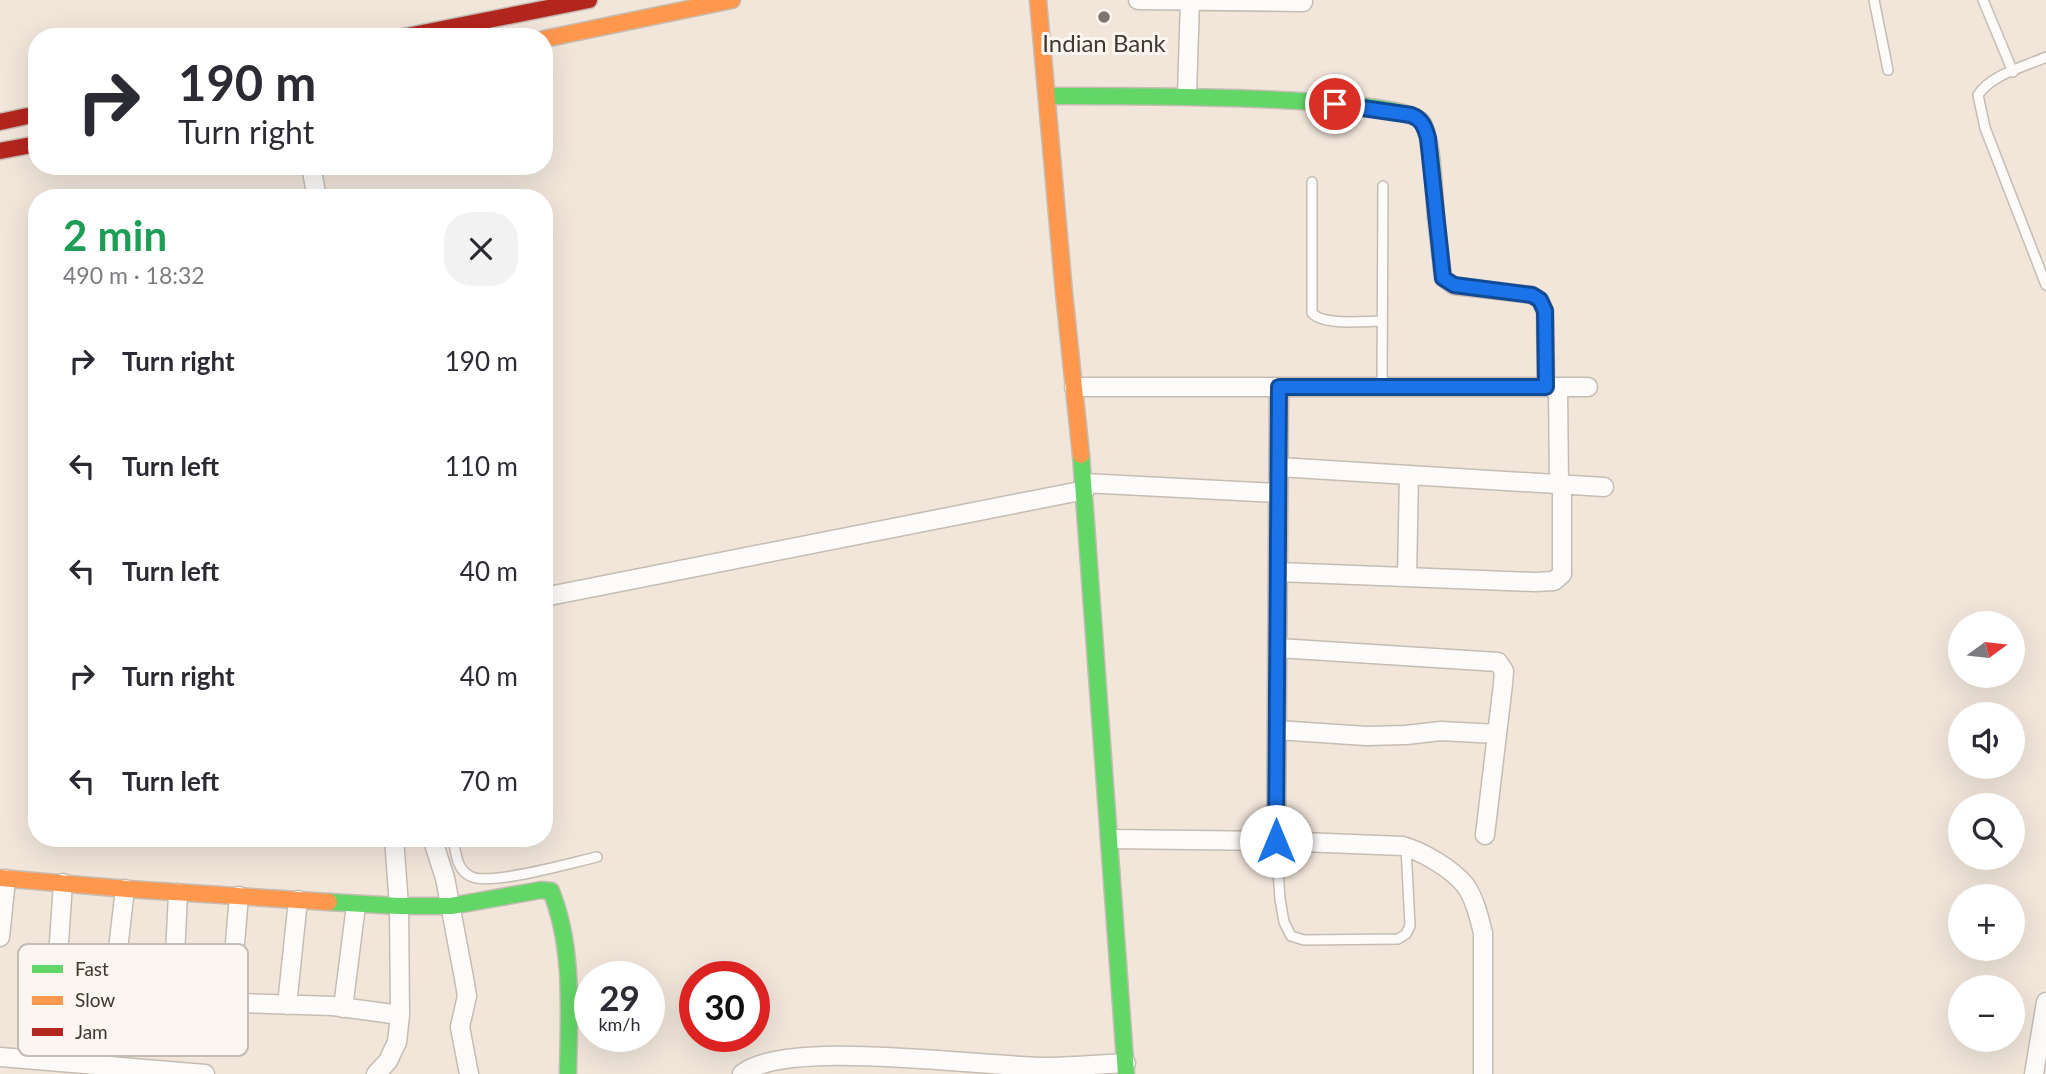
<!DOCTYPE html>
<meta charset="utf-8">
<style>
:root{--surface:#fff;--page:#f2f2f3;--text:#2b2b33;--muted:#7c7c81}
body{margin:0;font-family:Lato,sans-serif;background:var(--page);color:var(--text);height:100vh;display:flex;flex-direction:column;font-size:26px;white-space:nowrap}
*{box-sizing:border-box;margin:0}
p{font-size:23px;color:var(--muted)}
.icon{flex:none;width:38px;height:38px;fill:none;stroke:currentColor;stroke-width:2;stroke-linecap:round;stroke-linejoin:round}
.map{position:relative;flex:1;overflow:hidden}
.sheet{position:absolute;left:28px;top:189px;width:525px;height:658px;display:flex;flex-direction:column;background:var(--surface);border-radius:28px;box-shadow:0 7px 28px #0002}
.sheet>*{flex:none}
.guide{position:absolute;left:28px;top:28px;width:525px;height:147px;border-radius:28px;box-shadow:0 7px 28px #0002;background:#fff;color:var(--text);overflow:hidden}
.needle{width:46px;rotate:75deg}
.tools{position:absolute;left:1948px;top:611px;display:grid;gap:14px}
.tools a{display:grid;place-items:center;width:77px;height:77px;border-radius:50%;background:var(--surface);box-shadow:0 7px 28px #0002;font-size:35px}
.speed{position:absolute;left:574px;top:961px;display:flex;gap:14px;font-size:35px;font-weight:700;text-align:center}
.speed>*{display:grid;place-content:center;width:91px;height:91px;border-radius:50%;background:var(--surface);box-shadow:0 7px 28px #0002;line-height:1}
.speed small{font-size:18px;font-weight:400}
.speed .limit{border:10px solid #d22;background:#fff;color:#111}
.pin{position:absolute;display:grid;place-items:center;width:60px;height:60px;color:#fff;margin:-30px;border:4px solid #fff;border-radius:50%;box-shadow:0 2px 7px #0007}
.me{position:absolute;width:77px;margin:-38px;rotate:0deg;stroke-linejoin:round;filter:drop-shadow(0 0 5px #0008)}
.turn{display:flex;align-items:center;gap:24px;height:147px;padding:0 35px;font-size:32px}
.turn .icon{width:91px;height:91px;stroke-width:2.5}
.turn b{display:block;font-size:49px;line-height:60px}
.round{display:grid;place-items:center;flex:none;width:74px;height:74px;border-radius:28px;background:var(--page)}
.overview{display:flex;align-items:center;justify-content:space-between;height:119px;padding:0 35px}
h1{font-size:42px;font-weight:700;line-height:52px;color:#1e9e55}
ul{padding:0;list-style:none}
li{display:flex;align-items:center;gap:21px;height:105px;padding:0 35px}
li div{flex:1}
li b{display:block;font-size:26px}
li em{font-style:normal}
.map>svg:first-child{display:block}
</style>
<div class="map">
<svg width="2046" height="1074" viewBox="0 0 2046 1074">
<rect width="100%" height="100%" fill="#f2e6db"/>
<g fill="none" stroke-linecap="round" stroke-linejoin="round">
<g stroke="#c5bcb2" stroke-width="12">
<path id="lane" d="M1874 0 1888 70
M1983 0 2013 72
M2046 57C2024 67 1992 74 1978 95L1985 128 2046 285
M1312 182V313C1324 326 1364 321 1382 321
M1382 387 1383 186
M453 838C456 852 456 869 470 876 488 887 574 862 597 857
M1276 841 1280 899 1284 922 1291 936 1304 940 1398 939 1406 934 1410 926 1406 847"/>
</g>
<g stroke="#c5bcb2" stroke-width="21">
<path id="street" d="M1138 0 1303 2
M1187 95 1190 0
M311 166 317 198
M1074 387H1588
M1558 387 1559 485
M1279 467 1604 487
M1084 483 1278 493
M1278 572 1535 582 1554 581 1562 574V485
M1407 577 1409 475
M544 597 1085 490
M1278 648 1498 662 1504 671 1503 684 1485 835
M1277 730 1366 736 1406 735 1441 731 1497 734
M432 838 445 878 464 978 467 996 460 1027 469 1074
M1110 839 1276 841 1403 846C1423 852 1451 868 1465 885 1475 899 1479 917 1483 933V1074
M1276 841 1279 387
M0 937 6 879
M57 986 240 1003 333 1006 400 1015
M113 992 125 889
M173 998 178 893
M230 1002 239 896
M287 1005 298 900
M343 1008 356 905
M0 1057 205 1074
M51 1061 63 883
M376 1074 388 1061 397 1042 400 1015 399 906 394 838
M742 1074C786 1037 986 1068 1050 1067 1075 1067 1101 1064 1126 1063
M2034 1074 2046 1002"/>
</g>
<g stroke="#c5bcb2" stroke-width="19">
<path id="fast" d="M1047 96C1095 96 1403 94 1422 122 1433 138 1434 196 1436 217
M1081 455 1126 1074
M329 902 399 906H451L541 890 551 891C574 948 569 1014 568 1074"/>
</g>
<g stroke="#c5bcb2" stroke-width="19">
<path id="slow" d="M1038 0 1064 293 1081 455
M544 39 732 0
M1436 217 1443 278 1454 286 1532 295 1540 300 1545 311 1546 387
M0 878 127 889 329 902"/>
</g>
<g stroke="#c5bcb2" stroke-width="19">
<path id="jam" d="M402 37 589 0
M0 122 37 114
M0 151 37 144"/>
</g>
<use href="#lane" stroke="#fdfbfa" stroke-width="9"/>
<use href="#street" stroke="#fdfbfa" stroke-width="18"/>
<use href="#fast" stroke="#63d668" stroke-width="16"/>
<use href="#slow" stroke="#ff974d" stroke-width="16"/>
<use href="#jam" stroke="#b3261e" stroke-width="16"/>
</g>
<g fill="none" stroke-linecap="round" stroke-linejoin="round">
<g stroke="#114b97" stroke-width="18">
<path id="route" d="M1276 841 1279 387H1546L1545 311 1540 300 1532 295 1454 285 1443 278 1428 138C1425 127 1422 119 1411 115L1335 104"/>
</g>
<use href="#route" stroke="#1a73e8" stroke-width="12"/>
</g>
<circle fill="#80756b" stroke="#fcf6f1" stroke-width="2.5" cx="1104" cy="17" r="7"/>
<g text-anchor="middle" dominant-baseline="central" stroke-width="6" stroke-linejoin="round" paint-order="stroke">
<g font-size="24" fill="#42382e" stroke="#fcf6f1">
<text x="1104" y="42">Indian Bank</text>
</g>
</g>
<rect x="18" y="944" width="230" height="112" rx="10" fill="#fcf6f1" stroke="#c4bdb6" stroke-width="2"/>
<rect x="32" y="965" width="31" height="8" fill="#63d668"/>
<rect x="32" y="996" width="31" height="9" fill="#ff974d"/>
<rect x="32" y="1028" width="31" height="8" fill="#b3261e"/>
<g font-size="19" fill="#42382e">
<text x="75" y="976">Fast</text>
<text x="75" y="1007">Slow</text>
<text x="75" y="1039">Jam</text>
</g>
</svg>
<div class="tools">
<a><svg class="needle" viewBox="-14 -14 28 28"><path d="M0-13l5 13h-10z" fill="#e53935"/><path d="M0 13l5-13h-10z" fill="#7c7c81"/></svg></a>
<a><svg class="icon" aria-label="sound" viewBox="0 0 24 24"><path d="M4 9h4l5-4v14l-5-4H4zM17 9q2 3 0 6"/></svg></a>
<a><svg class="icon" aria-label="search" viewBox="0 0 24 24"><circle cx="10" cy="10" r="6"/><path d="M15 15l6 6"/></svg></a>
<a>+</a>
<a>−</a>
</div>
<div class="speed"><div>29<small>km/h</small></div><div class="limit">30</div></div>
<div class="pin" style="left:1335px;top:104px;background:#d93025"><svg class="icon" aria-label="arrive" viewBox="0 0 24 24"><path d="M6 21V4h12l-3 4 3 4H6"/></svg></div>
<svg class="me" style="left:1276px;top:841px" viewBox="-20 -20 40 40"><circle r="19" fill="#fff"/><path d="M0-13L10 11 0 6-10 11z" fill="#1a73e8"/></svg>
<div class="guide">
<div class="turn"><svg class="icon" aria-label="right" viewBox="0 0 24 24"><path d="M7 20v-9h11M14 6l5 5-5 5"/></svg><div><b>190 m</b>Turn right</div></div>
</div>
<section class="sheet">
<div class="overview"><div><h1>2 min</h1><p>490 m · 18:32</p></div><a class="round"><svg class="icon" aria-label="close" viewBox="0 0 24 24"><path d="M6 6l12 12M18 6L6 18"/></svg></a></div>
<ul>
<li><svg class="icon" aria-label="right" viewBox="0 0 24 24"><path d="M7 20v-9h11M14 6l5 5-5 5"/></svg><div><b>Turn right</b></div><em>190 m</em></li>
<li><svg class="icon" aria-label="left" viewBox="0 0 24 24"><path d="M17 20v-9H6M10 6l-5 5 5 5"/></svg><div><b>Turn left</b></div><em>110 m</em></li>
<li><svg class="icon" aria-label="left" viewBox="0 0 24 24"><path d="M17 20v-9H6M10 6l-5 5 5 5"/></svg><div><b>Turn left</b></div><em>40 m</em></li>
<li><svg class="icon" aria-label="right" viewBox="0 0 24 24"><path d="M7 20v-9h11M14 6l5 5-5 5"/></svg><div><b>Turn right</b></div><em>40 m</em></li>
<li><svg class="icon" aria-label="left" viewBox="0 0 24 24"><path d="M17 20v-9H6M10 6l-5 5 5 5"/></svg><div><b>Turn left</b></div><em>70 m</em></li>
</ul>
</section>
</div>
